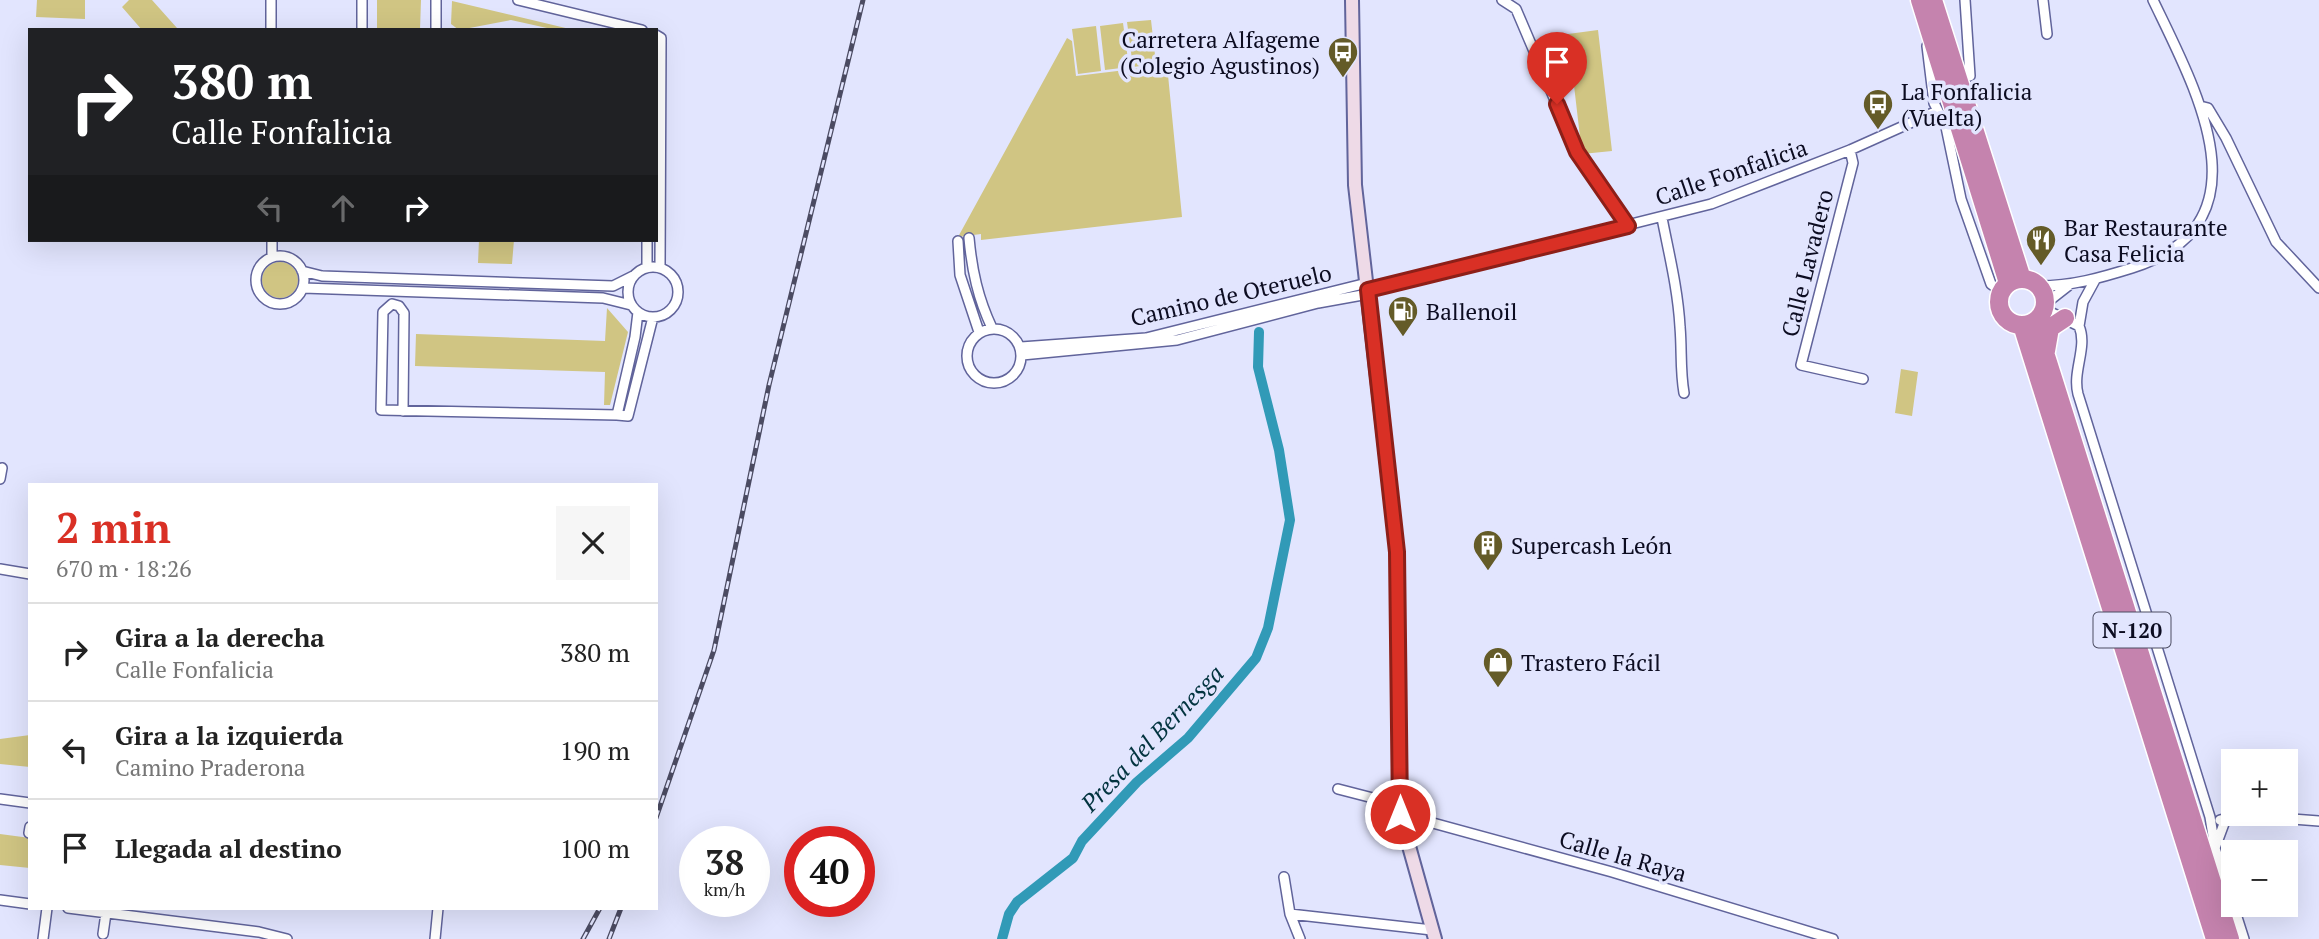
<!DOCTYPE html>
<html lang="es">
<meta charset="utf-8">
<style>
:root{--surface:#fff;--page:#f6f6f6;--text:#222;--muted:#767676;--line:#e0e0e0;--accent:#d93025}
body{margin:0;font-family:"PT Serif",serif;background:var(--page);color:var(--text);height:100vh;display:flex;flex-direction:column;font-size:26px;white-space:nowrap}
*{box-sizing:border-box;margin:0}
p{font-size:23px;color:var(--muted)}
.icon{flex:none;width:38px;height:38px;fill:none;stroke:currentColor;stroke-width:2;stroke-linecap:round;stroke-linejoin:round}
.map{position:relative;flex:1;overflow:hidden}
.drawer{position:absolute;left:28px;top:483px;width:630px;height:427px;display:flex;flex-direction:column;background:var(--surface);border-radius:0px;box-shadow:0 7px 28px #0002}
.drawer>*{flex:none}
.banner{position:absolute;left:28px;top:28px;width:630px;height:214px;border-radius:0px;box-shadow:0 7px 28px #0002;background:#202124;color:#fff;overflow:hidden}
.buttons{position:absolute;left:2221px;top:749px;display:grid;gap:14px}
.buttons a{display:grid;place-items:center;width:77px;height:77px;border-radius:0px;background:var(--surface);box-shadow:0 7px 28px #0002;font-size:35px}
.speed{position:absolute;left:679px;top:826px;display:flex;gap:14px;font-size:35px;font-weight:700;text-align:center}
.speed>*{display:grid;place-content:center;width:91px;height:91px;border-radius:50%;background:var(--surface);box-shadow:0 7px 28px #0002;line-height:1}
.speed small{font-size:18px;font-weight:400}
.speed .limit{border:10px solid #d22;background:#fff;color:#111}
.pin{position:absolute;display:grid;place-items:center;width:60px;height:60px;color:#fff;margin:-72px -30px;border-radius:50% 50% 50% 0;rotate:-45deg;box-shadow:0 0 7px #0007}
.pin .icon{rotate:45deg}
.me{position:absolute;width:77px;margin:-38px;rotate:0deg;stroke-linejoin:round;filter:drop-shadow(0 0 5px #0008)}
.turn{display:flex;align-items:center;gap:24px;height:147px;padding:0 28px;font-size:32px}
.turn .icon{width:91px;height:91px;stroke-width:2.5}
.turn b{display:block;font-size:49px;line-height:60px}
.lanes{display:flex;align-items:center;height:66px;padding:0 28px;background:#0003;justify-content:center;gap:35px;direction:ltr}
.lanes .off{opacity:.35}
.round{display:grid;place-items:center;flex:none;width:74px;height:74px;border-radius:0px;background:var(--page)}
.overview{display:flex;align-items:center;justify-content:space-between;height:119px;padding:0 28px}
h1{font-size:42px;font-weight:600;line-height:52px;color:var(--accent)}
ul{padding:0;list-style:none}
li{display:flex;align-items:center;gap:21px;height:98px;padding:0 28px;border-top:2px solid var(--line)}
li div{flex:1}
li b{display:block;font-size:26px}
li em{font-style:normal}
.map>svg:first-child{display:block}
</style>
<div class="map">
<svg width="2319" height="939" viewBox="0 0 2319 939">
<rect width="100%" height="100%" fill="#e2e5fe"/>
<path fill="#d0c583" d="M37 0H85V19L36 17Z
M129 0H152L177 28 142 30 122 7Z
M377 0H421L420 30H377Z
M452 1 574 30H556L511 20 459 30 451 24Z
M1151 20 1156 64 1133 67 1127 22Z
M1123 23 1129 67 1105 70 1100 26Z
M1096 26 1101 71 1078 74 1072 29Z
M1598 30 1612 151 1582 154 1568 34Z
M1067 38 1072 41 1076 76 1167 65 1182 217 981 240V234L958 237Z
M479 240H514L512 264 478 263Z
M262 280a18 18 0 1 1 36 0a18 18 0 1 1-36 0Z
M607 308 628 332 610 405H604L605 372 415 366 416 334 605 341Z
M1901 369 1918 372 1912 416 1895 413Z
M30 735V767L0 764V739Z
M0 834 30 838V868L0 865Z"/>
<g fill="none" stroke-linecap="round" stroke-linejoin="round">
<path stroke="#319ab7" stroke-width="10" d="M1002 939 1009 914 1017 902 1073 858 1082 841 1137 782 1188 738 1256 658 1268 628 1290 520 1279 450 1258 367 1259 332"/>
<g stroke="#61649b" stroke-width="12">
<path id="street" d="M271 0V30
M518 0 642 30
M1502 0 1516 9 1577 152 1628 226
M1965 0 1970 76
M2043 0 2047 34
M362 30V0
M436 30V0
M656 35 661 38 660 267
M1927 46 1934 103 1946 127 1961 199 1991 284 2001 291
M2200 106 2208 108 2226 138 2276 242 2319 288
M1850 150 1853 163 1801 365 1863 379
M1662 218C1669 254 1678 290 1680 327 1682 350 1680 370 1684 393
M969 238C972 271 978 298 992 328
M272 240V257
M958 241 960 275 979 332
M256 280a24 24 0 1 1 48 0a24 24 0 1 1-48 0Z
M628 292a25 25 0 1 1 50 0a25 25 0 1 1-50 0Z
M647 267V240
M302 271 322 276 613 286 633 276
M2039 286C2072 286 2100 278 2132 268 2272 224 2195 88 2153 0
M303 288 603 298 631 305
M1368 290 1711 204 1850 150 1937 111
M2045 304 2068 286
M2044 309 2079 326C2088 347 2072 371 2078 394L2210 817 2215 848
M638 312 635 337 617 415 628 416 653 317
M2079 326 2083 302 2095 280
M967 356a27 27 0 1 1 54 0a27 27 0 1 1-54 0Z
M1021 347 1146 338 1367 283
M1022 355 1177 340 1318 303 1368 294
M403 411 404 313 399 306 392 304 383 312 381 410 617 415
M0 479 2 468
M0 569 30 574
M1338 789 1400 805
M0 799 30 803
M1400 814 1612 872 1833 939
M2220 820 2239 815 2319 821
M2225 821 2215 848 2244 939
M29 833 30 827
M1284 877 1290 914 1300 939
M0 900 30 904
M68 908 259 932 287 939
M1290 914 1432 930
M103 934 106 913
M43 939 47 908
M435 939 438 908"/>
</g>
<g stroke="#61649b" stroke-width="16">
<path id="secondary" d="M1352 0 1355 185 1397 552 1400 814 1435 939"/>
</g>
<g stroke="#fff" stroke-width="21">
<path id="highway" d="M1920 0 2008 283
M1933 0 2022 279
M1999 302a23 23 0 1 1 46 0a23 23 0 1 1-46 0Z
M2035 321 2230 939
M2022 325 2215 939
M2046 351 2050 328 2065 318"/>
</g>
<use href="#street" stroke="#fff" stroke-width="9"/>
<use href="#secondary" stroke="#eedae7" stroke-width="12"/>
<use href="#highway" stroke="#c583ae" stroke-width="18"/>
<g stroke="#4b4b62" stroke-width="5">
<path id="rail" d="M656 818 714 650 769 385 863 0
M583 939 600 908
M609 939 621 908"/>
</g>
<use href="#rail" stroke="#e2e5fe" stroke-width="2.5" stroke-dasharray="8" stroke-linecap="butt"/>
</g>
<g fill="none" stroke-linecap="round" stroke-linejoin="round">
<g stroke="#8d1f18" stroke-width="18">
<path id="route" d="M1400 814 1397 552 1368 290 1628 226 1577 152 1557 104"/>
</g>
<use href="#route" stroke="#d93025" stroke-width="12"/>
</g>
<defs>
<g id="bus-pin" transform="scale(1.575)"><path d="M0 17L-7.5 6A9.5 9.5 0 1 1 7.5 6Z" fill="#645b28" stroke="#e2e5fe"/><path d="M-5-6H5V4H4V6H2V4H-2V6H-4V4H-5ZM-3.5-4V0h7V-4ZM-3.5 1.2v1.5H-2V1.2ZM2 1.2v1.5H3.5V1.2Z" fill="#fff"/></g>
<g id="restaurant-pin" transform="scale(1.575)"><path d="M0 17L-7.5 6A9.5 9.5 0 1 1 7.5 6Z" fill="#645b28" stroke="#e2e5fe"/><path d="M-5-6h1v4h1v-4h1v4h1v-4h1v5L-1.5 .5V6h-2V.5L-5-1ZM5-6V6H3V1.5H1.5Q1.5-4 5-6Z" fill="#fff"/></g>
<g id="fuel-pin" transform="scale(1.575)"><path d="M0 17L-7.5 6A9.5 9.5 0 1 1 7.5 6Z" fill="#645b28" stroke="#e2e5fe"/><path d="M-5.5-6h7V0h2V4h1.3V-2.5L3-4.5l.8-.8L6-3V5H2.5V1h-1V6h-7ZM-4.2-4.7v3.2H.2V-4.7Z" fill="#fff"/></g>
<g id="building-pin" transform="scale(1.575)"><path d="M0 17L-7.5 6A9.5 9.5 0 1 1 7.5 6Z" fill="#645b28" stroke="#e2e5fe"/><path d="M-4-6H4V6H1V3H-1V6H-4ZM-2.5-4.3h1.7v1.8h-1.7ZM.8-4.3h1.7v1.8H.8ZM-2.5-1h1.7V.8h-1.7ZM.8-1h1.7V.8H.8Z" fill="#fff"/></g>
<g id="shop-pin" transform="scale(1.575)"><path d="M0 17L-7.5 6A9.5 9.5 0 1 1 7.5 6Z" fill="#645b28" stroke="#e2e5fe"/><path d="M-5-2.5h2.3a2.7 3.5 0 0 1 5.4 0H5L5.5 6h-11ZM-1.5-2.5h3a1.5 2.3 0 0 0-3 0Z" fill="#fff"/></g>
</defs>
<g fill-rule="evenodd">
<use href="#bus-pin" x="1343" y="52"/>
<use href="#bus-pin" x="1878" y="104"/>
<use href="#restaurant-pin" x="2041" y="240"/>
<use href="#fuel-pin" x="1403" y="311"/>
<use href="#building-pin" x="1488" y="545"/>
<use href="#shop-pin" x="1498" y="662"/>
</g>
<g text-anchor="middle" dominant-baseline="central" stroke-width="7" stroke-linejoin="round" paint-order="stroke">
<rect fill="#e2e5fe" stroke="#4c4d63" stroke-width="2" x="2093.5" y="612.5" width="77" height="35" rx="5"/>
<g font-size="21" font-weight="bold" fill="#0c0c21">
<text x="2132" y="630">N-120</text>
</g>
<g font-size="23" fill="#0c0c21" stroke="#e2e5fe" text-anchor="start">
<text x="1320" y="39" text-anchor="end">Carretera Alfageme<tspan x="1320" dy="26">(Colegio Agustinos)</tspan></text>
<text x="1901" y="91">La Fonfalicia<tspan x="1901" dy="26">(Vuelta)</tspan></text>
<text x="2064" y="227">Bar Restaurante<tspan x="2064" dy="26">Casa Felicia</tspan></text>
<text x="1426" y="311">Ballenoil</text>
<text x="1511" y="545">Supercash León</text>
<text x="1521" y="662">Trastero Fácil</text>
</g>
<g font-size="23" fill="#0c0c21" stroke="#e2e5fe">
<text transform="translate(1731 172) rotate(-19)">Calle Fonfalicia</text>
<text transform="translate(1807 263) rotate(-76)">Calle Lavadero</text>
<text transform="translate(1231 295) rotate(-13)">Camino de Oteruelo</text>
<text transform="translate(1623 856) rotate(16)">Calle la Raya</text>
</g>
<g font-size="24" font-style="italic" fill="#02333f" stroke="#e2e5fe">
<text transform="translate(1152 738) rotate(-46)">Presa del Bernesga</text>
</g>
</g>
</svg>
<div class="buttons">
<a>+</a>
<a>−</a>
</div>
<div class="speed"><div>38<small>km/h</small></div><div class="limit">40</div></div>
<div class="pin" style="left:1557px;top:104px;background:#d93025"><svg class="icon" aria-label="arrive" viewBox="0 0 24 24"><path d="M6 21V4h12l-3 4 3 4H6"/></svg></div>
<svg class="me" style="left:1400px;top:814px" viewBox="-20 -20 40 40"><circle r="17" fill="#d93025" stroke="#fff" stroke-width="3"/><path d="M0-11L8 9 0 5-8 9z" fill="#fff"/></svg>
<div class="banner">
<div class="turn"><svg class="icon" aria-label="right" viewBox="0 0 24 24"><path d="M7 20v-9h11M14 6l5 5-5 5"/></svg><div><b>380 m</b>Calle Fonfalicia</div></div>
<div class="lanes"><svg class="icon off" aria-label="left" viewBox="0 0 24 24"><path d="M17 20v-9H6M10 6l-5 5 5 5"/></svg><svg class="icon off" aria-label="ahead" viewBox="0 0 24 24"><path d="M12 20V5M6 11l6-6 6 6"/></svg><svg class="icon" aria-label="right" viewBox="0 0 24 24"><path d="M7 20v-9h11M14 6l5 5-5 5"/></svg></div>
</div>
<section class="drawer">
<div class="overview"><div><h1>2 min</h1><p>670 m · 18:26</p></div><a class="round"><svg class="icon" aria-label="close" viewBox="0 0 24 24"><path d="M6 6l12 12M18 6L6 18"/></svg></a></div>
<ul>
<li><svg class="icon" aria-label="right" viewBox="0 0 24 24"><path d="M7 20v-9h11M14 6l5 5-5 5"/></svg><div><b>Gira a la derecha</b><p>Calle Fonfalicia</p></div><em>380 m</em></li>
<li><svg class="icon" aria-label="left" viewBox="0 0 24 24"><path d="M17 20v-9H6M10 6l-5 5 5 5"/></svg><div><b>Gira a la izquierda</b><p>Camino Praderona</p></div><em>190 m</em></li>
<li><svg class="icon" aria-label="arrive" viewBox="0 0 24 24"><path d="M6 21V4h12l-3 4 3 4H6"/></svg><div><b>Llegada al destino</b></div><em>100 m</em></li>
</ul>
</section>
</div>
